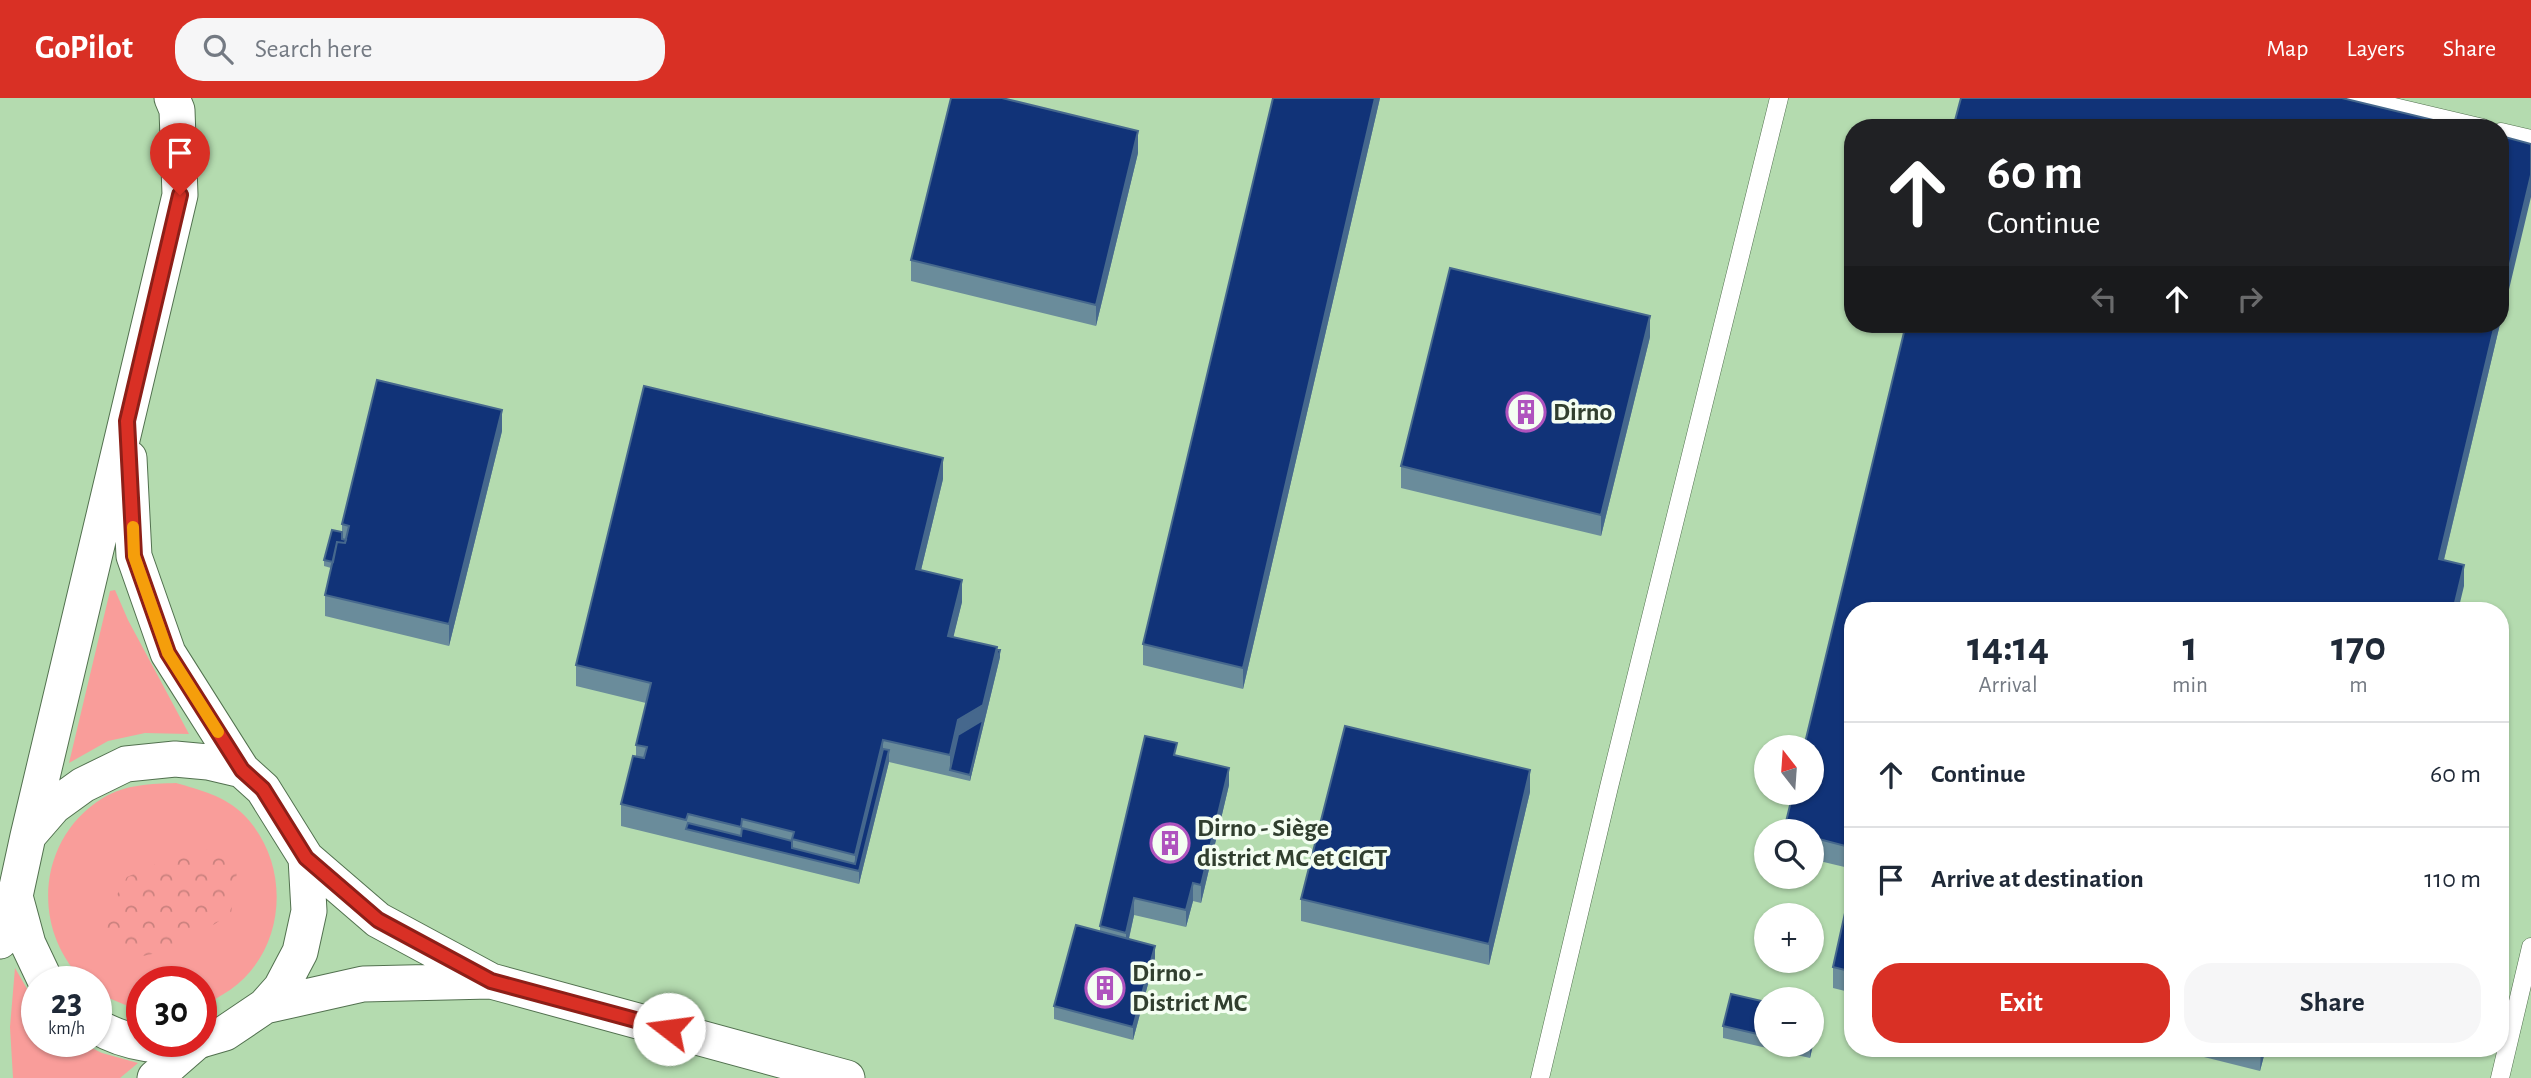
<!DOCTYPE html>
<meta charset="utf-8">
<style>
:root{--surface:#fff;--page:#f6f6f7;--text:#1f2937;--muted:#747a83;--line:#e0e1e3;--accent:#d93025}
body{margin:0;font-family:"Alegreya Sans",sans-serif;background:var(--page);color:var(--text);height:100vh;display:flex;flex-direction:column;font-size:26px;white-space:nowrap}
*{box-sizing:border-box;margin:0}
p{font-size:23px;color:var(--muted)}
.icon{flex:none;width:38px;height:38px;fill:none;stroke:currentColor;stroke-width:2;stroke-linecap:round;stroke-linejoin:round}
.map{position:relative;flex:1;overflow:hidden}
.panel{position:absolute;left:1844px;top:504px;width:665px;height:455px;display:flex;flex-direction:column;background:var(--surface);border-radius:28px;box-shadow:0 2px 5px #0004}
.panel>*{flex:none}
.banner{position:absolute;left:1844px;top:21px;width:665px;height:214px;border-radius:28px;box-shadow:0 2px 5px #0004;background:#202124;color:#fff;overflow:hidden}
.needle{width:46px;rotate:343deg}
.controls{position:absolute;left:1754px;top:637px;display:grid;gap:14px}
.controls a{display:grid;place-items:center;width:70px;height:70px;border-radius:50%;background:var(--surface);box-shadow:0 2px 5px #0004;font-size:35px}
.speed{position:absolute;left:21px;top:868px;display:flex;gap:14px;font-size:35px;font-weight:700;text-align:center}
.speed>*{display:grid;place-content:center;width:91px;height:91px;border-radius:50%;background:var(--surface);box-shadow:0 2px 5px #0004;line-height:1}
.speed small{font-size:18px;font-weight:400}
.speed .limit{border:10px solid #d22;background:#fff;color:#111}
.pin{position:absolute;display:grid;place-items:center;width:60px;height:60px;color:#fff;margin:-72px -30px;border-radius:50% 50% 50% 0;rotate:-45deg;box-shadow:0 0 7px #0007}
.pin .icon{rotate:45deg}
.me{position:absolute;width:77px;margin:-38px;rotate:285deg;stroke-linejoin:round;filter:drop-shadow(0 0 5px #0008)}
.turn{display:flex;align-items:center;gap:24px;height:147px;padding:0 28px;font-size:32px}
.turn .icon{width:91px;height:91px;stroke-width:2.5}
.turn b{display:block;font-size:49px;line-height:60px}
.lanes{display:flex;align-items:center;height:66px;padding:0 28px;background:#0003;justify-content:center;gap:35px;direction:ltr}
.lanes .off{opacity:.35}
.eta{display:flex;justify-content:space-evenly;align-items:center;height:119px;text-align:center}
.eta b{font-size:42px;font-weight:700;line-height:49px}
.primary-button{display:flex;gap:14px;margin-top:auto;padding:14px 28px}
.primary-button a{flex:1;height:80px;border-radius:28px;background:var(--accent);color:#fff;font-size:28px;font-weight:700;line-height:80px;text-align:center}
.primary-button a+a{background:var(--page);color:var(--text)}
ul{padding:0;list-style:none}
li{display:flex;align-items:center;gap:21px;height:105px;padding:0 28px;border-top:2px solid var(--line)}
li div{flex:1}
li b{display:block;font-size:26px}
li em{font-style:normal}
header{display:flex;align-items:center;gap:42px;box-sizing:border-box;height:98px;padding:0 35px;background:var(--accent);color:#fff}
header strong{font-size:33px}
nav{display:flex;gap:38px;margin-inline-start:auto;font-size:24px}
.search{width:490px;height:63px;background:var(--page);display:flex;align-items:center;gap:18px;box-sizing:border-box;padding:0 24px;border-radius:28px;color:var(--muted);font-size:26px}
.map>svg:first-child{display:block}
</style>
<header>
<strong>GoPilot</strong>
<div class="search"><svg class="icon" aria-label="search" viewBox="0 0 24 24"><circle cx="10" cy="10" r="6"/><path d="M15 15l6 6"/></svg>Search here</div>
<nav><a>Map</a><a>Layers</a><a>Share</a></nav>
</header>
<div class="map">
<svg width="2531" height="980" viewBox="0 0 2531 980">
<defs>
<pattern id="forest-crowns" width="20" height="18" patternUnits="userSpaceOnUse" patternTransform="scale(1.75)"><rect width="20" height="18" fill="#f99d9a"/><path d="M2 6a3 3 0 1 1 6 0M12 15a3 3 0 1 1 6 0" fill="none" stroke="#ca817e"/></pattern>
</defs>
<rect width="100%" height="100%" fill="#c2e5be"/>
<path fill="#b4dbaf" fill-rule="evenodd" d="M0 0H2531V980H0ZM1853 30H2501V226H1853ZM1853 513H2501V950H1853ZM1766 649H1811V695H1766ZM1766 733H1811V779H1766ZM1766 817H1811V863H1766ZM37 884H96V943H37ZM142 884H201V943H142ZM1766 901H1811V947H1766Z"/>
<path fill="#f99d9a" d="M115 492 128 522 189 636 145 635 108 643 69 665 110 493Z
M176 685C200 692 225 698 244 717 292 766 287 852 230 892 220 898 212 904 201 907V884H142V912L135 911 99 896 96 894V884H85C30 832 37 740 103 700 126 686 151 686 176 685Z
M15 870 37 908V943H77L102 955 138 965 120 980H13L10 929Z"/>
<path fill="url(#forest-crowns)" d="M213 750 237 774 231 815 179 850 125 862 100 827 127 779 172 759Z"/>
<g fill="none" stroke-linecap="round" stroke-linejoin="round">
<g stroke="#52714f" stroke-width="19">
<path id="lane" d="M2356 0 2483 30
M2501 34 2531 41
M1540 980 1609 689 1779 0
M2500 980 2531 849"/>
</g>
<g stroke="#52714f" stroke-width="37">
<path id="street" d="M129 360 134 458 168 555 242 672
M28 738 180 97 177 12 172 0
M306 760 378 822 491 883 847 980
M15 798 28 846 46 884
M0 843 15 798 28 738 54 708 83 687 126 666 175 661 208 664 242 672 263 691 306 760 309 813 300 854 281 890 265 908 225 935 201 942
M265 908 363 886 490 883
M96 928C126 946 166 952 199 943
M155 980 195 945"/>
</g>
<use href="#lane" stroke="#fff" stroke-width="18"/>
<use href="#street" stroke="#fff" stroke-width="35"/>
</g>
<path fill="#6a8c9b" d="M1273 0H1380L1243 591 1143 567V546Z
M1138 55 1096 228 911 183V162Z
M1906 226H2500L2444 462 2464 488 1853 513V771L1811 761V733H1784Z
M1650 239 1601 438 1401 390V368Z
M502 333 449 548 325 518V497L331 470 324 468V462L342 434V426Z
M943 381 921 472 962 504 953 539 997 552 1000 559 970 683 889 664 859 786 621 728V706L636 658V647L646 605 576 588V567Z
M1177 658 1229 687 1201 805 1193 803 1186 829 1134 817 1129 841 1155 860 1133 942 1054 921V908L1100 833V828Z
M1530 694 1489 867 1301 823V801Z
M1853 808V895L1833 890V869Z
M1766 904V947H1811L1817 929 1810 960 1723 940V928Z
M2168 950H2266L2260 973Z"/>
<path fill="#46688d" d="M1375 0H1380L1243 591V570Z
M1138 33V55L1096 228V207Z
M2531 77V99L2501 225V203Z
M1650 218V239L1601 438V417Z
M2495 226H2500L2439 482V461Z
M502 312V333L449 548V526Z
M943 360V381L916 493V471Z
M2464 467V488L2458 513H2453Z
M962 482V504L950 553 948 538Z
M997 549V564L1000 552V559L970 683V677L950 672V657L958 622Z
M883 642V663L855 772V757Z
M889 652V664L859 786V773Z
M1229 670V687L1201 805V787Z
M1530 672V694L1489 867V846Z
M1193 785V803L1186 829V812Z
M1134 800V817L1126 853V835Z
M1155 848V860L1133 942V929Z
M1817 916V929L1810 960V948Z
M2261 950H2266L2260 973Z"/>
<path fill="#113378" stroke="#46688d" stroke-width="2" d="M951 0H1002L1138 33 1096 207 911 162Z
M1273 0H1375L1243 570 1143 546Z
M1961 0H2342L2466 30H1953Z
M2501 38 2531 46V77L2501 203Z
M1450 170 1650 218 1601 417 1401 368Z
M1906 226H2495L2439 461 2464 467 2453 513H1853V750L1811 739V733L1784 732 1793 695H1811V649H1804Z
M377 282 502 312 449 526 325 497 337 444 345 445 349 428 342 426Z
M644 288 943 360 916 471 962 482 948 538 997 549 983 607 958 622 950 657 883 642 855 757 792 741 794 734 742 721 741 729 688 716 686 722 621 706 633 658 644 660 647 649 636 647 651 585 576 567Z
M332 432 342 434V441L346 442 345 445 337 444 333 464 324 462Z
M997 552H1000L997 564Z
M983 622 970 677 950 672 958 637Z
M1345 628 1530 672 1489 846 1301 801Z
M1145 638 1177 645 1174 657 1229 670 1201 787 1193 785 1186 812 1134 800 1126 835 1100 828Z
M883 651 889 652 859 773 686 731 688 725 741 738 742 730 792 743V750L855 766Z
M1847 806 1853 808V874L1833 869Z
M1076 827 1155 848 1133 929 1054 908Z
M1731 896 1766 904V938L1723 928Z
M1811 915 1817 916 1811 943Z"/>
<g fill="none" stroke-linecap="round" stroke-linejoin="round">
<g stroke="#8d1f18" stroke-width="18">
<path id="route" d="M180 97 127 323 134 458 168 555 242 672 263 691 306 760 378 822 491 883 669 931"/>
</g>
<use href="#route" stroke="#d93025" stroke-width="12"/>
<path stroke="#f59e0b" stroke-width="12" d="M133 429 134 458 168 555 218 634"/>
</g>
<defs>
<g id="building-ring" transform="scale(2.0125)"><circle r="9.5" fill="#f4fef2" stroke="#af53be" stroke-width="1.5"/><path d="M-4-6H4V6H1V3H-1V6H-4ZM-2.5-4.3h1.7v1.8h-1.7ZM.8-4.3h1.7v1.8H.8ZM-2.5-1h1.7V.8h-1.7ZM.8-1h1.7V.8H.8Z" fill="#af53be"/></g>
</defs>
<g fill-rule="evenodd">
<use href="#building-ring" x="1526" y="314"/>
<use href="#building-ring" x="1170" y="745"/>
<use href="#building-ring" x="1105" y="890"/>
</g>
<g text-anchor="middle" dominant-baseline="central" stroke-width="7" stroke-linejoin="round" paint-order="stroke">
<g font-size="26" font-weight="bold" fill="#313f2f" stroke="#f4fef2" text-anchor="start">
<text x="1553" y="314">Dirno</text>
<text x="1197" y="730">Dirno - Siège<tspan x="1197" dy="30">district MC et CIGT</tspan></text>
<text x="1132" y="875">Dirno -<tspan x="1132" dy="30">District MC</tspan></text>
</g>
</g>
</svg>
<div class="controls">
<a><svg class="needle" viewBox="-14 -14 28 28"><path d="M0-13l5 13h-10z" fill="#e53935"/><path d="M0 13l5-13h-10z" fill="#747a83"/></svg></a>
<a><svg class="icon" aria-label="search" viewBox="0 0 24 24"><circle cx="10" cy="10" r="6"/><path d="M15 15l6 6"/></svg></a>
<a>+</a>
<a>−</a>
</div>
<div class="speed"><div>23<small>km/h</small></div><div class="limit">30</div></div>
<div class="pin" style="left:180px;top:97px;background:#d93025"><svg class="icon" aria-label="arrive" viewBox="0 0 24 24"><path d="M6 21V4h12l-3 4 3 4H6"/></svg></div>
<svg class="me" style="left:669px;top:931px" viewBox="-20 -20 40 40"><circle r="19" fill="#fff"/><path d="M0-13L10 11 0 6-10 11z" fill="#d93025"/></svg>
<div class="banner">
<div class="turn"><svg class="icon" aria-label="ahead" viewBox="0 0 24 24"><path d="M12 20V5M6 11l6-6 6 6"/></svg><div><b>60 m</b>Continue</div></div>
<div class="lanes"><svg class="icon off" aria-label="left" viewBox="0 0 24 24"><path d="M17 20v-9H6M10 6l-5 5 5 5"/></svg><svg class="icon" aria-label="ahead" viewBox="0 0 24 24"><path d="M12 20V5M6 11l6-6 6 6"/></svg><svg class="icon off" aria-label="right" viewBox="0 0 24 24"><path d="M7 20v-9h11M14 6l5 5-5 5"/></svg></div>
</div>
<section class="panel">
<div class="eta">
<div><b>14:14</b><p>Arrival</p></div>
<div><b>1</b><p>min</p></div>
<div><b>170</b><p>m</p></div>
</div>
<ul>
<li><svg class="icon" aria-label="ahead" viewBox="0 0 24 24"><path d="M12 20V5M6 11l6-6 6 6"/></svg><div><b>Continue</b></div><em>60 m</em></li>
<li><svg class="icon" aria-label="arrive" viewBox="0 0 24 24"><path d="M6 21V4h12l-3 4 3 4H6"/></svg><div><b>Arrive at destination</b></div><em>110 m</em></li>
</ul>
<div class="primary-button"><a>Exit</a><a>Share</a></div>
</section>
</div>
